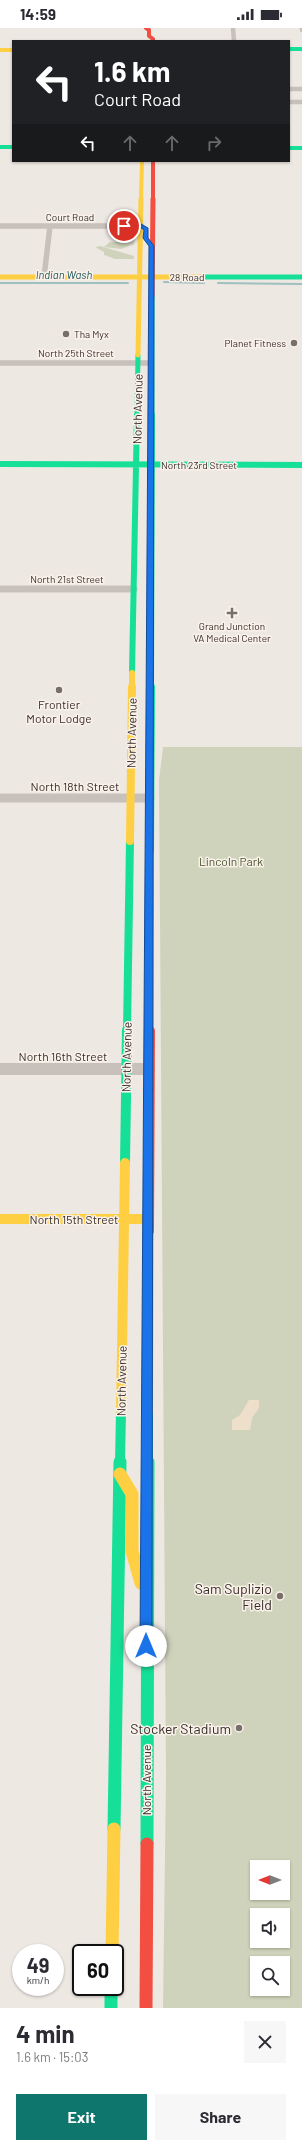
<!DOCTYPE html>
<meta charset="utf-8">
<style>
:root{--surface:#fff;--page:#f7f7f7;--text:#2b2b33;--muted:#7c7c81;--accent:#0f766e}
body{margin:0;font-family:Barlow,sans-serif;background:var(--page);color:var(--text);height:100vh;display:flex;flex-direction:column;font-size:15px;white-space:nowrap}
*{box-sizing:border-box;margin:0}
p{font-size:13px;color:var(--muted)}
.icon{flex:none;width:22px;height:22px;fill:none;stroke:currentColor;stroke-width:2;stroke-linecap:round;stroke-linejoin:round}
.map{position:relative;height:1980px;overflow:hidden}
.drawer{display:flex;flex-direction:column;background:var(--surface);flex:1}
.drawer>*{flex:none}
.banner{position:absolute;left:12px;top:12px;width:278px;height:122px;border-radius:0px;box-shadow:0 1px 3px #0004;background:#202124;color:#fff;overflow:hidden}
.needle{width:26px;rotate:270deg}
.buttons{position:absolute;left:250px;top:1832px;display:grid;gap:8px}
.buttons a{display:grid;place-items:center;width:40px;height:40px;border-radius:0px;background:var(--surface);box-shadow:0 1px 3px #0004;font-size:20px}
.speed{position:absolute;left:12px;top:1916px;display:flex;gap:8px;font-size:20px;font-weight:700;text-align:center}
.speed>*{display:grid;place-content:center;width:52px;height:52px;border-radius:50%;background:var(--surface);box-shadow:0 1px 3px #0004;line-height:1}
.speed small{font-size:10px;font-weight:400}
.speed .limit{border:2px solid #111;border-radius:6px;background:#fff;color:#111}
.pin{position:absolute;display:grid;place-items:center;width:34px;height:34px;color:#fff;margin:-17px;border:2px solid #fff;border-radius:50%;box-shadow:0 1px 4px #0007}
.me{position:absolute;width:44px;margin:-22px;rotate:0deg;stroke-linejoin:round;filter:drop-shadow(0 0 3px #0008)}
.turn{display:flex;align-items:center;gap:14px;height:84px;padding:0 16px;font-size:18px}
.turn .icon{width:52px;height:52px;stroke-width:2.5}
.turn b{display:block;font-size:28px;line-height:34px}
.lanes{display:flex;align-items:center;height:38px;padding:0 16px;background:#0003;justify-content:center;gap:20px;direction:ltr}
.lanes .off{opacity:.35}
.round{display:grid;place-items:center;flex:none;width:42px;height:42px;border-radius:0px;background:var(--page)}
.overview{display:flex;align-items:center;justify-content:space-between;height:68px;padding:0 16px}
h1{font-size:24px;font-weight:700;line-height:30px}
.cta{display:flex;gap:8px;margin-top:auto;padding:8px 16px}
.cta a{flex:1;height:46px;border-radius:0px;background:var(--accent);color:#fff;font-size:16px;font-weight:700;line-height:46px;text-align:center}
.cta a+a{background:var(--page);color:var(--text)}
.status{display:flex;justify-content:space-between;align-items:center;height:28px;padding:0 20px;background:var(--surface);direction:ltr}
.status svg{height:11px;fill:currentColor}
.map>svg:first-child{display:block}
</style>
<div class="status"><b>14:59</b><svg viewBox="0 0 49 12"><path d="M0 12V9h3v3zM5 12V6h3v6zM10 12V3h3v9zM15 12V0h3v12zM26 1h20v11H26zM47 4h2v5h-2z"/></svg></div>
<div class="map">
<svg width="302" height="1980" viewBox="0 0 302 1980">
<rect width="100%" height="100%" fill="#eee8e3"/>
<path fill="#d0d3bc" fill-rule="evenodd" d="M113 201H135L134 216 121 221 104 219 110 214H119L127 209 112 203Z
M100 218 134 228V231H115L104 227V224L95 219Z
M163 719H302V1980H163L166 1748 159 752ZM257 1839H283V1865H257ZM257 1887H283V1913H257ZM257 1935H283V1961H257Z"/>
<path fill="#eedfca" d="M249 1372H259V1380L252 1390 250 1402H232V1392L240 1387Z"/>
<g fill="none" stroke-linecap="round" stroke-linejoin="round">
<path stroke="#9ec0bf" stroke-width="2" d="M164 254 204 255
M0 255H128
M218 255 302 256"/>
<path stroke="#c7c0bb" stroke-width="4.5" d="M233 0 234 13
M302 0V2
M289 61H302
M289 74H302"/>
<path stroke="#c7c0bb" stroke-width="5.5" d="M0 198H141
M44 249 50 198
M0 335H151"/>
<path stroke="#c7c0bb" stroke-width="7" d="M0 561H134"/>
<path stroke="#c7c0bb" stroke-width="9" d="M0 770H150"/>
<path stroke="#c7c0bb" stroke-width="12" d="M0 1041H149"/>
<path stroke="#16e098" stroke-width="4" d="M289 21H302
M0 119H13
M289 120H302"/>
<path stroke="#16e098" stroke-width="5" d="M201 249H302
M137 388 138 327
M152 388V268"/>
<path stroke="#16e098" stroke-width="6" d="M0 436 302 437
M132 645 137 387
M151 660 152 387"/>
<path stroke="#16e098" stroke-width="8" d="M150 826 151 659
M127 1003 130 813"/>
<path stroke="#16e098" stroke-width="10" d="M125 1135 127 1002
M120 1435 121 1383
M148 1435V1384"/>
<path stroke="#16e098" stroke-width="13" d="M114 1801 120 1434
M147 1816 148 1434
M111 1959V1980"/>
<path stroke="#ffcf43" stroke-width="4" d="M0 22H13
M141 172 142 133"/>
<path stroke="#ffcf43" stroke-width="5" d="M0 249H201
M138 327 141 171"/>
<path stroke="#ffcf43" stroke-width="6" d="M132 660V645"/>
<path stroke="#ffcf43" stroke-width="8" d="M130 813 132 659
M150 826V1003"/>
<path stroke="#ffcf43" stroke-width="10" d="M0 1191H148
M121 1383 125 1135
M148 1384 149 1203"/>
<path stroke="#ffcf43" stroke-width="13" d="M120 1446 132 1466V1523L141 1555
M112 1925 114 1801"/>
<path stroke="#f24e42" stroke-width="4" d="M146 0 149 2V8L153 11
M153 172V133"/>
<path stroke="#f24e42" stroke-width="5" d="M152 268 153 171"/>
<path stroke="#f24e42" stroke-width="10" d="M149 1203 150 1003"/>
<path stroke="#f24e42" stroke-width="13" d="M146 1980 147 1816"/>
</g>
<path fill="#1a73e8" stroke="#114b97" d="M124 196H141L148 200V210L154 218 152 1618 151 1622 146 1624 142 1622 140 1618 149 218 143 210 144 202 140 199H123Z"/>
<g fill="#786e6a" stroke="#faf2ea" stroke-width="1.5">
<circle cx="66" cy="306" r="4"/>
<circle cx="294" cy="315" r="4"/>
<path d="M230 579h4v4h4v4h-4v4h-4v-4h-4v-4h4z"/>
<circle cx="59" cy="662" r="4"/>
<circle cx="280" cy="1568" r="4"/>
<circle cx="239" cy="1700" r="4"/>
</g>
<g text-anchor="middle" dominant-baseline="central" stroke-width="3" stroke-linejoin="round" paint-order="stroke">
<g font-size="10" fill="#382d29" stroke="#faf2ea">
<text x="70" y="189">Court Road</text>
<text x="187" y="249">28 Road</text>
<text x="76" y="325">North 25th Street</text>
<text x="199" y="437">North 23rd Street</text>
<text x="67" y="551">North 21st Street</text>
</g>
<g font-size="10" fill="#382d29" stroke="#faf2ea" text-anchor="start">
<text x="74" y="306">Tha Myx</text>
<text x="286" y="315" text-anchor="end">Planet Fitness</text>
<text x="232" y="598" text-anchor="middle">Grand Junction<tspan x="232" dy="12">VA Medical Center</tspan></text>
</g>
<g font-size="11" font-style="italic" fill="#1e585a" stroke="#faf2ea">
<text x="64" y="246">Indian Wash</text>
</g>
<g font-size="12" fill="#382d29" stroke="#faf2ea">
<text transform="translate(137 381) rotate(-89)">North Avenue</text>
<text transform="translate(131 705) rotate(-89)">North Avenue</text>
<text x="75" y="758">North 18th Street</text>
<text x="63" y="1028">North 16th Street</text>
<text transform="translate(126 1029) rotate(-89)">North Avenue</text>
<text x="74" y="1191">North 15th Street</text>
<text transform="translate(121 1353) rotate(-89)">North Avenue</text>
<text transform="translate(146 1752) rotate(-90)">North Avenue</text>
</g>
<g font-size="12" fill="#382d29" stroke="#faf2ea">
<text x="59" y="676">Frontier<tspan x="59" dy="14">Motor Lodge</tspan></text>
</g>
<g font-size="12" fill="#49562d" stroke="#faf2ea">
<text x="231" y="833">Lincoln Park</text>
</g>
<g font-size="14" fill="#382d29" stroke="#faf2ea" text-anchor="end">
<text x="272" y="1560">Sam Suplizio<tspan x="272" dy="16">Field</tspan></text>
<text x="231" y="1700">Stocker Stadium</text>
</g>
</g>
</svg>
<div class="buttons">
<a><svg class="needle" viewBox="-14 -14 28 28"><path d="M0-13l5 13h-10z" fill="#e53935"/><path d="M0 13l5-13h-10z" fill="#7c7c81"/></svg></a>
<a><svg class="icon" aria-label="sound" viewBox="0 0 24 24"><path d="M4 9h4l5-4v14l-5-4H4zM17 9q2 3 0 6"/></svg></a>
<a><svg class="icon" aria-label="search" viewBox="0 0 24 24"><circle cx="10" cy="10" r="6"/><path d="M15 15l6 6"/></svg></a>
</div>
<div class="speed"><div>49<small>km/h</small></div><div class="limit">60</div></div>
<div class="pin" style="left:124px;top:198px;background:#d93025"><svg class="icon" aria-label="arrive" viewBox="0 0 24 24"><path d="M6 21V4h12l-3 4 3 4H6"/></svg></div>
<svg class="me" style="left:146px;top:1618px" viewBox="-20 -20 40 40"><circle r="19" fill="#fff"/><path d="M0-13L10 11 0 6-10 11z" fill="#1a73e8"/></svg>
<div class="banner">
<div class="turn"><svg class="icon" aria-label="left" viewBox="0 0 24 24"><path d="M17 20v-9H6M10 6l-5 5 5 5"/></svg><div><b>1.6 km</b>Court Road</div></div>
<div class="lanes"><svg class="icon" aria-label="left" viewBox="0 0 24 24"><path d="M17 20v-9H6M10 6l-5 5 5 5"/></svg><svg class="icon off" aria-label="ahead" viewBox="0 0 24 24"><path d="M12 20V5M6 11l6-6 6 6"/></svg><svg class="icon off" aria-label="ahead" viewBox="0 0 24 24"><path d="M12 20V5M6 11l6-6 6 6"/></svg><svg class="icon off" aria-label="right" viewBox="0 0 24 24"><path d="M7 20v-9h11M14 6l5 5-5 5"/></svg></div>
</div>
</div>
<section class="drawer">
<div class="overview"><div><h1>4 min</h1><p>1.6 km · 15:03</p></div><a class="round"><svg class="icon" aria-label="close" viewBox="0 0 24 24"><path d="M6 6l12 12M18 6L6 18"/></svg></a></div>
<div class="cta"><a>Exit</a><a>Share</a></div>
</section>
